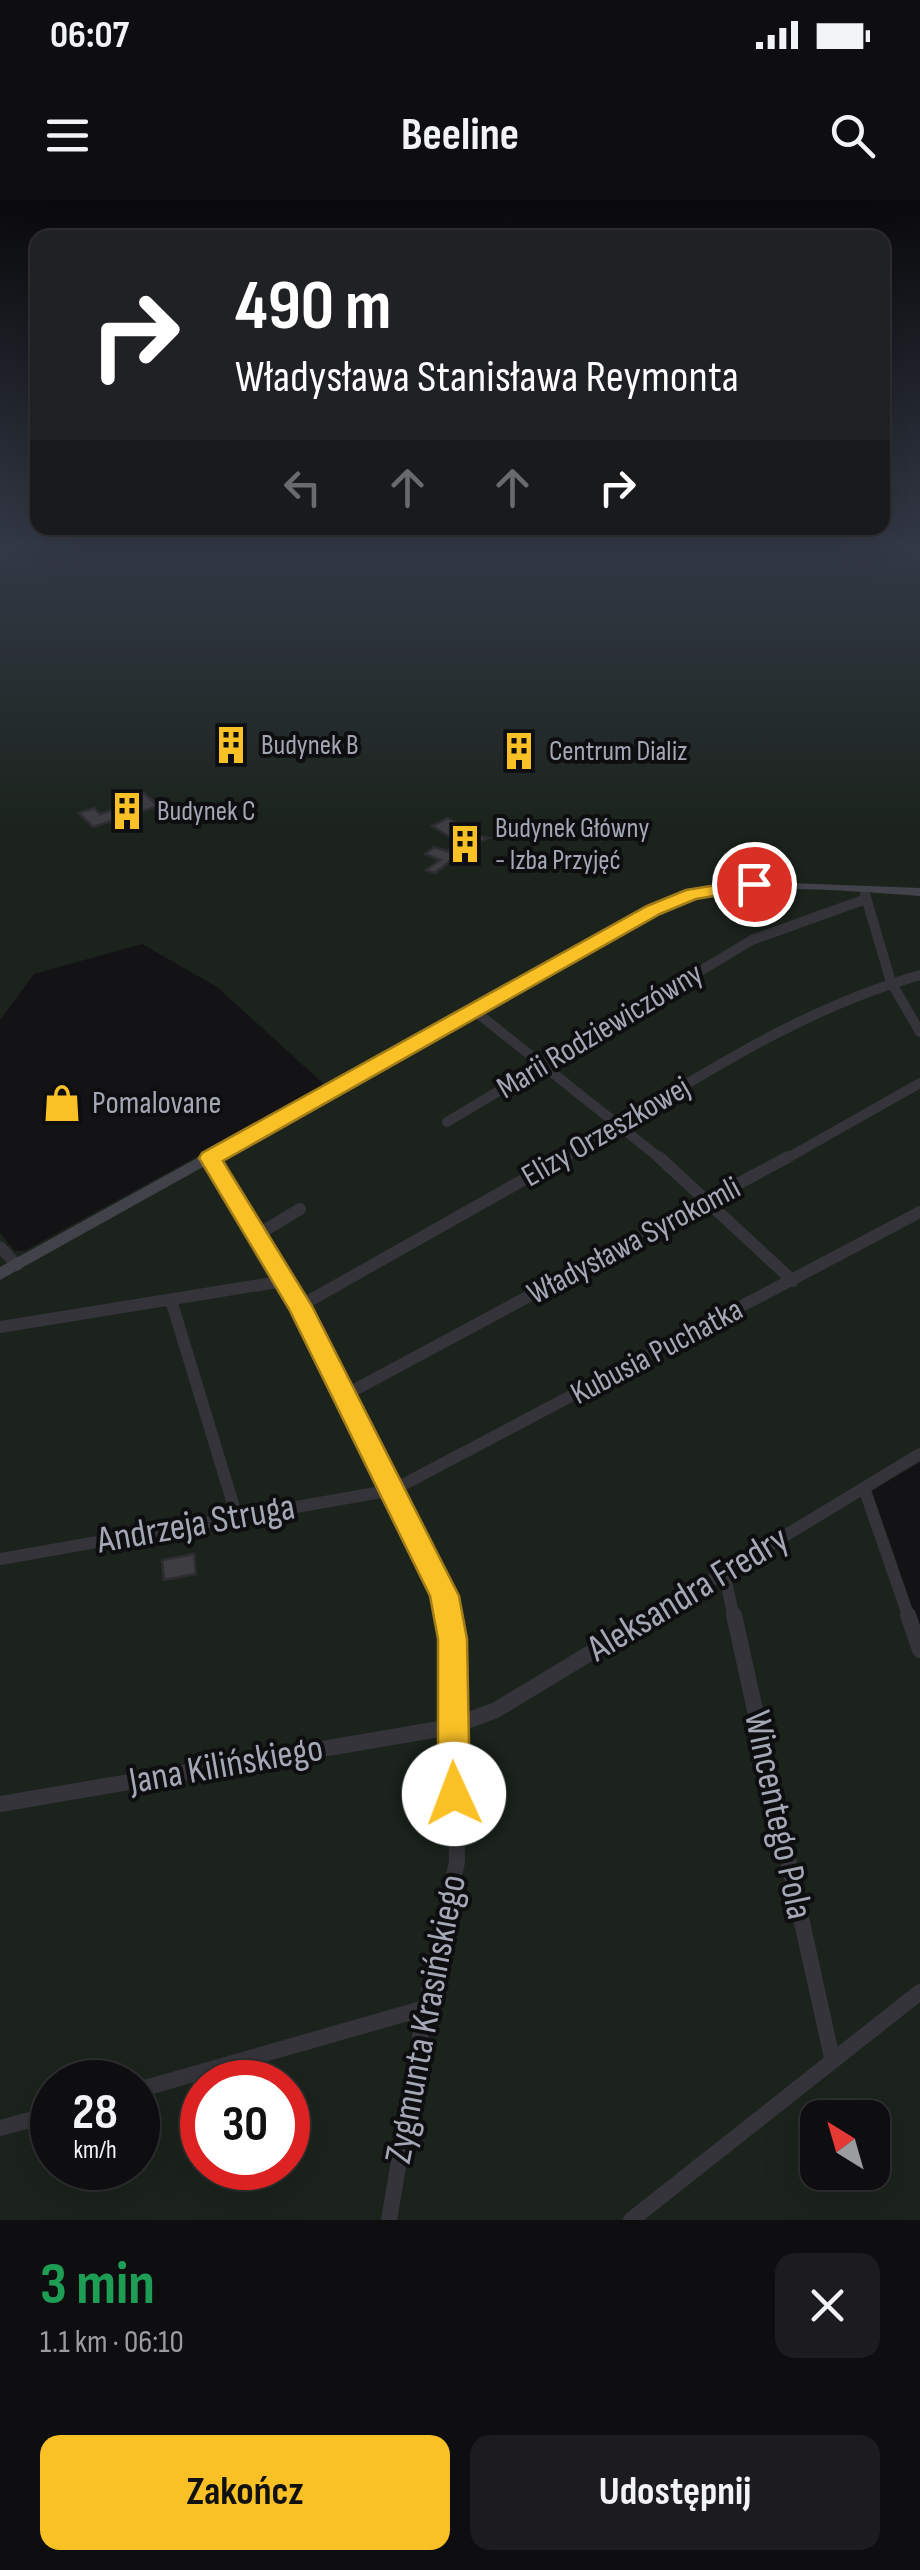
<!DOCTYPE html>
<html lang="pl">
<meta charset="utf-8">
<style>
:root{--surface:#0e0e10;--page:#1c1c1e;--text:#f1f3f6;--muted:#9b9c9f;--line:#2e2e30;--accent:#fac126}
body{margin:0;font-family:"Sofia Sans Condensed",sans-serif;background:var(--page);color:var(--text);height:100vh;display:flex;flex-direction:column;font-size:38px;white-space:nowrap}
*{box-sizing:border-box;margin:0}
p{font-size:32px;color:var(--muted)}
.icon{flex:none;width:55px;height:55px;fill:none;stroke:currentColor;stroke-width:2;stroke-linecap:round;stroke-linejoin:round}
.map{position:relative;height:2020px;overflow:hidden}
.panel{display:flex;flex-direction:column;background:var(--surface);flex:1}
.panel>*{flex:none}
.top-card{position:absolute;left:30px;top:30px;width:860px;height:305px;border-radius:20px;box-shadow:0 10px 40px #0002,0 0 0 2px var(--line);background:#202124;color:#fff;overflow:hidden}
.needle{width:65px;rotate:323deg}
.tools{position:absolute;left:800px;top:1900px;display:grid;gap:20px}
.tools a{display:grid;place-items:center;width:90px;height:90px;border-radius:20px;background:var(--surface);box-shadow:0 10px 40px #0002,0 0 0 2px var(--line);font-size:50px}
.speed{position:absolute;left:30px;top:1860px;display:flex;gap:20px;font-size:50px;font-weight:700;text-align:center}
.speed>*{display:grid;place-content:center;width:130px;height:130px;border-radius:50%;background:var(--surface);box-shadow:0 10px 40px #0002,0 0 0 2px var(--line);line-height:1}
.speed small{font-size:25px;font-weight:400}
.speed .limit{border:15px solid #d22;background:#fff;color:#111}
.pin{position:absolute;display:grid;place-items:center;width:85px;height:85px;color:#fff;margin:-42px;border:5px solid #fff;border-radius:50%;box-shadow:0 2px 10px #0007}
.me{position:absolute;width:110px;margin:-55px;rotate:358deg;stroke-linejoin:round;filter:drop-shadow(0 0 8px #0008)}
.turn{display:flex;align-items:center;gap:35px;height:210px;padding:0 40px;font-size:45px}
.turn .icon{width:130px;height:130px;stroke-width:2.5}
.turn b{display:block;font-size:70px;line-height:85px}
.lanes{display:flex;align-items:center;height:95px;padding:0 40px;background:#0003;justify-content:center;gap:50px;direction:ltr}
.lanes .off{opacity:.35}
.round{display:grid;place-items:center;flex:none;width:105px;height:105px;border-radius:20px;background:var(--page)}
.overview{display:flex;align-items:center;justify-content:space-between;height:170px;padding:0 40px}
h1{font-size:60px;font-weight:700;line-height:75px;color:#1e9e55}
.cta{display:flex;gap:20px;margin-top:auto;padding:20px 40px}
.cta a{flex:1;height:115px;border-radius:20px;background:var(--accent);color:#111;font-size:40px;font-weight:700;line-height:115px;text-align:center}
.cta a+a{background:var(--page);color:var(--text)}
.status{display:flex;justify-content:space-between;align-items:center;height:70px;padding:0 50px;background:var(--surface);direction:ltr}
.status svg{height:28px;fill:currentColor}
header{display:flex;justify-content:space-between;align-items:center;height:130px;padding:0 40px;background:var(--surface);font-size:45px;font-weight:700}
.map>svg:first-child{display:block}
</style>
<div class="status"><b>06:07</b><svg viewBox="0 0 49 12"><path d="M0 12V9h3v3zM5 12V6h3v6zM10 12V3h3v9zM15 12V0h3v12zM26 1h20v11H26zM47 4h2v5h-2z"/></svg></div>
<header><svg class="icon" aria-label="menu" viewBox="0 0 24 24"><path d="M4 6h16M4 12h16M4 18h16"/></svg>Beeline<svg class="icon" aria-label="search" viewBox="0 0 24 24"><circle cx="10" cy="10" r="6"/><path d="M15 15l6 6"/></svg></header>
<div class="map">
<svg width="920" height="2020" viewBox="0 0 920 2020">
<rect width="100%" height="100%" fill="#131315"/>
<path fill="#1b231c" fill-rule="evenodd" d="M0 347H920V1262L872 1291 920 1429V2020H0V1033L15 1051H24L326 886 217 787 142 744 34 774 0 820ZM52 1882H138V1968H52ZM202 1882H288V1968H202ZM818 1918H872V1972H818Z"/>
<path fill="#3d3d42" stroke="#2d2d31" stroke-width="2.5" d="M144 593 158 606 93 627 79 613 94 608 100 614 129 604 124 600Z
M448 618 475 635 489 638 468 647 435 673 426 670 440 660 425 654 434 647 447 651 458 642 432 626Z
M194 1354 196 1374 164 1380 162 1360Z"/>
<g fill="none" stroke-linecap="round" stroke-linejoin="round">
<path stroke="#34343a" stroke-width="10" d="M865 694 891 782 920 832
M476 812 662 960
M447 922 752 740 866 699
M560 960C677 892 789 812 920 775
M784 960 920 883"/>
<path stroke="#34343a" stroke-width="12" d="M659 957 793 1081
M210 958 300 1106 434 1372 449 1418
M257 1035 300 1009
M0 1047 17 1065
M171 1100 237 1317
M300 1106 564 957
M0 1127 284 1081
M345 1195 788 957
M864 1288 909 1418
M0 1359 393 1290 920 1012
M724 1372 734 1418
M649 1418 920 1254"/>
<path stroke="#34343a" stroke-width="16" d="M734 1415 832 1858
M908 1415 920 1450
M0 1604 451 1527 496 1510 653 1415
M138 1890 425 1808
M0 1928 52 1914
M389 2020 425 1808 457 1662 453 1439 448 1415
M631 2020 920 1792"/>
<path fill="#42434a" fill-rule="evenodd" d="M764 682 920 688V696C838 691 757 680 676 704L0 1080V1067L668 698 702 689Z"/>
</g>
<linearGradient id="sky" x2="0" y2="1"><stop stop-color="#0a0a0c"/><stop offset="0.55" stop-color="#333946"/><stop offset="1" stop-color="#333946" stop-opacity="0"/></linearGradient>
<rect width="920" height="630" fill="url(#sky)"/>
<path fill="#fac126" stroke="#a27d19" stroke-width="2.5" d="M754 679 763 684 761 688 696 699 660 714 223 961 312 1106 459 1396 467 1439 470 1594 465 1605 454 1610 443 1605 438 1594V1439L430 1396 289 1109 199 958 202 953 647 706 686 690Z"/>
<defs>
<g id="building-bare" transform="scale(3)"><path d="M-4-6H4V6H1V3H-1V6H-4ZM-2.5-4.3h1.7v1.8h-1.7ZM.8-4.3h1.7v1.8H.8ZM-2.5-1h1.7V.8h-1.7ZM.8-1h1.7V.8H.8Z" fill="#fac126" stroke="#0e0e10" stroke-width="2.5" paint-order="stroke"/></g>
<g id="shop-bare" transform="scale(3)"><path d="M-5-2.5h2.3a2.7 3.5 0 0 1 5.4 0H5L5.5 6h-11ZM-1.5-2.5h3a1.5 2.3 0 0 0-3 0Z" fill="#fac126" stroke="#0e0e10" stroke-width="2.5" paint-order="stroke"/></g>
</defs>
<g fill-rule="evenodd">
<use href="#building-bare" x="231" y="545"/>
<use href="#building-bare" x="519" y="551"/>
<use href="#building-bare" x="127" y="611"/>
<use href="#building-bare" x="465" y="644"/>
<use href="#shop-bare" x="62" y="903"/>
</g>
<g text-anchor="middle" dominant-baseline="central" stroke-width="8" stroke-linejoin="round" paint-order="stroke">
<g font-size="28" fill="#a4a8b6" stroke="#0e0e10" text-anchor="start">
<text x="261" y="545">Budynek B</text>
<text x="549" y="551">Centrum Dializ</text>
<text x="157" y="611">Budynek C</text>
<text x="495" y="628">Budynek Główny<tspan x="495" dy="32">- Izba Przyjęć</tspan></text>
</g>
<g font-size="32" fill="#a4a8b6" stroke="#0e0e10">
<text transform="translate(600 831) rotate(-31)">Marii Rodziewiczówny</text>
<text transform="translate(606 932) rotate(-30)">Elizy Orzeszkowej</text>
<text transform="translate(634 1041) rotate(-28)">Władysława Syrokomli</text>
<text transform="translate(657 1152) rotate(-28)">Kubusia Puchatka</text>
</g>
<g font-size="32" fill="#a4a8b6" stroke="#0e0e10" text-anchor="start">
<text x="92" y="903">Pomalovane</text>
</g>
<g font-size="38" fill="#a4a8b6" stroke="#0e0e10">
<text transform="translate(196 1324) rotate(-10)">Andrzeja Struga</text>
<text transform="translate(688 1394) rotate(-31)">Aleksandra Fredry</text>
<text transform="translate(226 1565) rotate(-10)">Jana Kilińskiego</text>
<text transform="translate(778 1615) rotate(78)">Wincentego Pola</text>
<text transform="translate(426 1819) rotate(-79)">Zygmunta Krasińskiego</text>
</g>
</g>
</svg>
<div class="tools">
<a><svg class="needle" viewBox="-14 -14 28 28"><path d="M0-13l5 13h-10z" fill="#e53935"/><path d="M0 13l5-13h-10z" fill="#9b9c9f"/></svg></a>
</div>
<div class="speed"><div>28<small>km/h</small></div><div class="limit">30</div></div>
<div class="pin" style="left:754px;top:684px;background:#d93025"><svg class="icon" aria-label="arrive" viewBox="0 0 24 24"><path d="M6 21V4h12l-3 4 3 4H6"/></svg></div>
<svg class="me" style="left:454px;top:1594px" viewBox="-20 -20 40 40"><circle r="19" fill="#fff"/><path d="M0-13L10 11 0 6-10 11z" fill="#fac126"/></svg>
<div class="top-card">
<div class="turn"><svg class="icon" aria-label="right" viewBox="0 0 24 24"><path d="M7 20v-9h11M14 6l5 5-5 5"/></svg><div><b>490 m</b>Władysława Stanisława Reymonta</div></div>
<div class="lanes"><svg class="icon off" aria-label="left" viewBox="0 0 24 24"><path d="M17 20v-9H6M10 6l-5 5 5 5"/></svg><svg class="icon off" aria-label="ahead" viewBox="0 0 24 24"><path d="M12 20V5M6 11l6-6 6 6"/></svg><svg class="icon off" aria-label="ahead" viewBox="0 0 24 24"><path d="M12 20V5M6 11l6-6 6 6"/></svg><svg class="icon" aria-label="right" viewBox="0 0 24 24"><path d="M7 20v-9h11M14 6l5 5-5 5"/></svg></div>
</div>
</div>
<section class="panel">
<div class="overview"><div><h1>3 min</h1><p>1.1 km · 06:10</p></div><a class="round"><svg class="icon" aria-label="close" viewBox="0 0 24 24"><path d="M6 6l12 12M18 6L6 18"/></svg></a></div>
<div class="cta"><a>Zakończ</a><a>Udostępnij</a></div>
</section>
